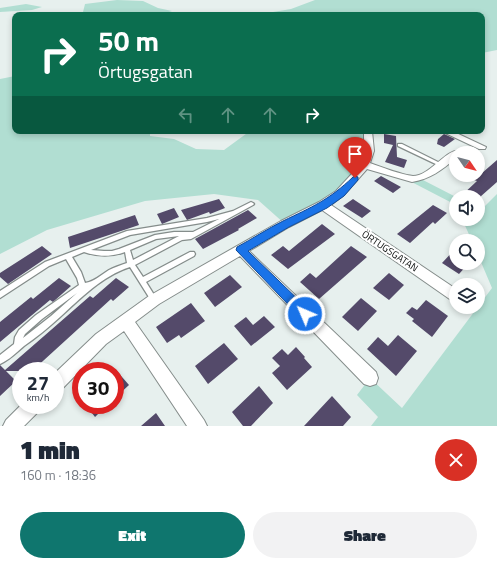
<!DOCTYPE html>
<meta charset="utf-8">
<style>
:root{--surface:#fff;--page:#f2f2f3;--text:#1f2937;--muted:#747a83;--accent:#0f766e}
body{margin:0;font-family:"Titillium Web",sans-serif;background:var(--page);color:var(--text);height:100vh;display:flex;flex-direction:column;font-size:15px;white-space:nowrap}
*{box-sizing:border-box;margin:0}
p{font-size:13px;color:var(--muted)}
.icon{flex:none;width:22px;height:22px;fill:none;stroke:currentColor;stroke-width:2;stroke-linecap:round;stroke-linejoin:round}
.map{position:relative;height:426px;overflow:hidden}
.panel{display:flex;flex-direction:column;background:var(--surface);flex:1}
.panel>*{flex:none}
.top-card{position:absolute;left:12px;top:12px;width:473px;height:122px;border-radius:8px;box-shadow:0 2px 6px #0003;background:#0b6e4f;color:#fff;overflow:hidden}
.needle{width:26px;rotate:125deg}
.buttons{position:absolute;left:449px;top:146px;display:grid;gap:8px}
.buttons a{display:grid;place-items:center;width:36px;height:36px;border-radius:50%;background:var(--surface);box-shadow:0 2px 6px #0003;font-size:20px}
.speed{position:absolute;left:12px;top:362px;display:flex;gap:8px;font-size:20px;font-weight:700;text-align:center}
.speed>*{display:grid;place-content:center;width:52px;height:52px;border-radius:50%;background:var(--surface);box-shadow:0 2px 6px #0003;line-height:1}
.speed small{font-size:10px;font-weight:400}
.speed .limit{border:6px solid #d22;background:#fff;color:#111}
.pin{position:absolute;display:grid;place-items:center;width:34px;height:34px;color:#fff;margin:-41px -17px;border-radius:50% 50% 50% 0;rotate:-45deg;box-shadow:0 0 4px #0007}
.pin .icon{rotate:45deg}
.me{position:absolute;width:44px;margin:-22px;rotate:315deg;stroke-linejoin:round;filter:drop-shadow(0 0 3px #0008)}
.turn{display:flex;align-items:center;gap:14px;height:84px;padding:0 20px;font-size:18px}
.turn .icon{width:52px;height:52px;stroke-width:2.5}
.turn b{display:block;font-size:28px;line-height:34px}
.lanes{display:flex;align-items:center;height:38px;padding:0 20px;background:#0003;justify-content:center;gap:20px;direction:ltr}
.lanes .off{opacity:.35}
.round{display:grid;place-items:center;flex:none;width:42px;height:42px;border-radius:21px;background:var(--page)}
.overview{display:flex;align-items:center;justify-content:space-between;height:68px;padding:0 20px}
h1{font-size:24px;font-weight:800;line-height:30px}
.primary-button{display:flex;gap:8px;margin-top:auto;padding:8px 20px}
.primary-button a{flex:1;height:46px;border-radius:24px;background:var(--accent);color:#fff;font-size:16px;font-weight:800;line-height:46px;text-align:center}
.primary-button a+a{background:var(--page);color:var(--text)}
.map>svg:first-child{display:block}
</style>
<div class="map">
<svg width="497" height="426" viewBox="0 0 497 426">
<rect width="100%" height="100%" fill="#e7f0ee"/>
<path fill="#b1ded2" d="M117 0 143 1 158 8 172 11C159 17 96 17 83 12L85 4Z
M315 0H497V50L482 53V15H255L291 9Z
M26 4 42 7 32 10 0 12V8Z
M15 76V131H150V136L174 139 196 149 224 150 250 131H368L370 139 355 178 285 224 258 200 214 194 145 201 47 230 0 254V79Z
M400 176 421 179 456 197V205Z
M497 194V426H371L378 417 357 395 370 378 402 408 492 288 478 255V241H472L462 219H478V209L481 210Z"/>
<path fill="#544a6a" d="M384 134 396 136 397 157 407 160 404 168 385 162 393 145 384 143Z
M444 134 455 139 444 147 437 144 438 139Z
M497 160V182L480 197H460L477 181 474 180Z
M381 176 401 187 393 193 374 181Z
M219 199 225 208 210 214 209 212 187 220 181 210Z
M353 199 371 211 362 218 343 206Z
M433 205 447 213 435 224 433 222 410 243 397 234Z
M174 208 179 217 162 224 157 214Z
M248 210 257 218 238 229 239 230 203 249 195 239Z
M135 215 139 225 70 248 68 237Z
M322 224 335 234 288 269 271 255 283 246 289 251Z
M42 246 52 254 8 284 0 277V273Z
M351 246 367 257 319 299 300 282 310 273 316 278Z
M456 248V263H469L459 274 442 263Z
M389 273 404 285 389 300 373 288Z
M230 275 242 287 215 307 204 293Z
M59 278 71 286 53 302 50 300 0 342V322L31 297 33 299Z
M116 278 129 287 113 301 111 299 32 371H6L16 381 0 396V365L5 370 90 296 93 298Z
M361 298 377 311 358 331 342 317Z
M426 300 448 316 432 337 412 321 414 319 406 313 412 307 417 310Z
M191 303 205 321 181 338 179 335 167 343 156 327Z
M264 316 275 327 251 346 234 326 246 317 253 325Z
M398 335 417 351 396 376 367 349 378 337 388 346Z
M224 343 238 359 208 384 195 366Z
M296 347 305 357 304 358 312 367 287 390 272 373 280 366 272 358 282 349 288 355Z
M115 369 129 385 115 398Z
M259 386 273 403 251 426H243L232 412Z
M332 396 351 417 343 426H304Z
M86 405H107L95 417Z
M156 413 165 426H141Z"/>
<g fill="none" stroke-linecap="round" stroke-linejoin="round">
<g stroke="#858d8b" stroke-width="2.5">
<path id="service" d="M398 144H402L444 165 442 166H440L398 146Z
M251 202 253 203 254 204 253 205 191 239 182 240 135 265 143 277 190 252H194L195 254 194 256 146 282 156 298 157 300 156 302 154 303 152 302 130 267C102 276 81 298 60 317 49 327 37 337 24 346 17 352 9 360 0 364V355L14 344 15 337 19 330 36 315 79 285 77 278 66 259 49 266 0 298V291L45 262 127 231 207 218 233 211ZM219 219 193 232H174L155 235 119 249 112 251H104L91 250 130 235 207 222ZM179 236 133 260 130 250 156 239ZM84 252C99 257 111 257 125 252L127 263C121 265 115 267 109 270 101 275 94 282 85 283L81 272 72 257ZM77 293 51 316 23 338 25 334 42 319Z"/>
</g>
<g stroke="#858d8b" stroke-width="2">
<path id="minor" d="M364 131H372L374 151 370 163C381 167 402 175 413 176 430 176 447 148 459 151L461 153H456V158C442 170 430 179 412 182L367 169 344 195 331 205 456 289V302L451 300 322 210 289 227 249 251 376 372 378 378 376 384 370 386 364 384 240 256 159 304 135 322 204 420 207 426H187L124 331 106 344 61 390 55 392V373L96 334 149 296 281 221 319 202 336 191 360 165 364 151Z
M441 131H452L486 147 485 149H479Z
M21 405H42L39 411 24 426H3L6 420Z"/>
</g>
<use href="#service" fill="#fff" fill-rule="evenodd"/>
<use href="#minor" fill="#fff" fill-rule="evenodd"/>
</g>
<path fill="#1a73e8" stroke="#114b97" d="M355 176 358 177V180L344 196 327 208 289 227 248 251 309 310 311 314 309 318 305 319 301 318 236 250 237 247C252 239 267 229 283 221 312 207 329 200 353 177Z"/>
<g text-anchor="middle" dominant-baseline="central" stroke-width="4" stroke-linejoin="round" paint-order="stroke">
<g font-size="10" fill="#0b0e0d" stroke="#fff">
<text transform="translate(390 251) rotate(34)">ÖRTUGSGATAN</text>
</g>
</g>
</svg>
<div class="buttons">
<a><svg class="needle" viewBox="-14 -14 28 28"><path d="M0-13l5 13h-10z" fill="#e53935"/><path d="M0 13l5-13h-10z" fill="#747a83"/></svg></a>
<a><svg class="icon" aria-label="sound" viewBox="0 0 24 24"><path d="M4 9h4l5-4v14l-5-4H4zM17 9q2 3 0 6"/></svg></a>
<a><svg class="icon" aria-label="search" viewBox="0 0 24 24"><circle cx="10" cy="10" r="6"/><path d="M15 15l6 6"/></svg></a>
<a><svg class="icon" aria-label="layers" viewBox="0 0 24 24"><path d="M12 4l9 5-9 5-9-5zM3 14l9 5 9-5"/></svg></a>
</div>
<div class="speed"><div>27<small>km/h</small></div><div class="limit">30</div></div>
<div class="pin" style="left:355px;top:178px;background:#d93025"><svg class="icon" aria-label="arrive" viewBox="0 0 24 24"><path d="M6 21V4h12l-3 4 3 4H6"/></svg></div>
<svg class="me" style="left:305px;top:314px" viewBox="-20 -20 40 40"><circle r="17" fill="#1a73e8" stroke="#fff" stroke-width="3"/><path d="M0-11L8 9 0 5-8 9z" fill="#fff"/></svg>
<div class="top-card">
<div class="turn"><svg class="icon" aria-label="right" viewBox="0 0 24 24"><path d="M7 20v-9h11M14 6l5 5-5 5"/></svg><div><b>50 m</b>Örtugsgatan</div></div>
<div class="lanes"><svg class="icon off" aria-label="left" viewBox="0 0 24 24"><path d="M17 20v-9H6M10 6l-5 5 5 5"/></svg><svg class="icon off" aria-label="ahead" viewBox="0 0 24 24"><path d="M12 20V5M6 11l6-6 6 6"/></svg><svg class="icon off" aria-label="ahead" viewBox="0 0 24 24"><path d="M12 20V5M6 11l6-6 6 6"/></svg><svg class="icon" aria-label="right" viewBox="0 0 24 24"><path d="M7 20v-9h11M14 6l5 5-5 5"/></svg></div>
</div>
</div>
<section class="panel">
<div class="overview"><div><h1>1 min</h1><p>160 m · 18:36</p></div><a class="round" style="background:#d93025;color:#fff"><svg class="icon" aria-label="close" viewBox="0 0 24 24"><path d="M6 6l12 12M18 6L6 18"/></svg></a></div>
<div class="primary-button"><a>Exit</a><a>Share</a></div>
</section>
